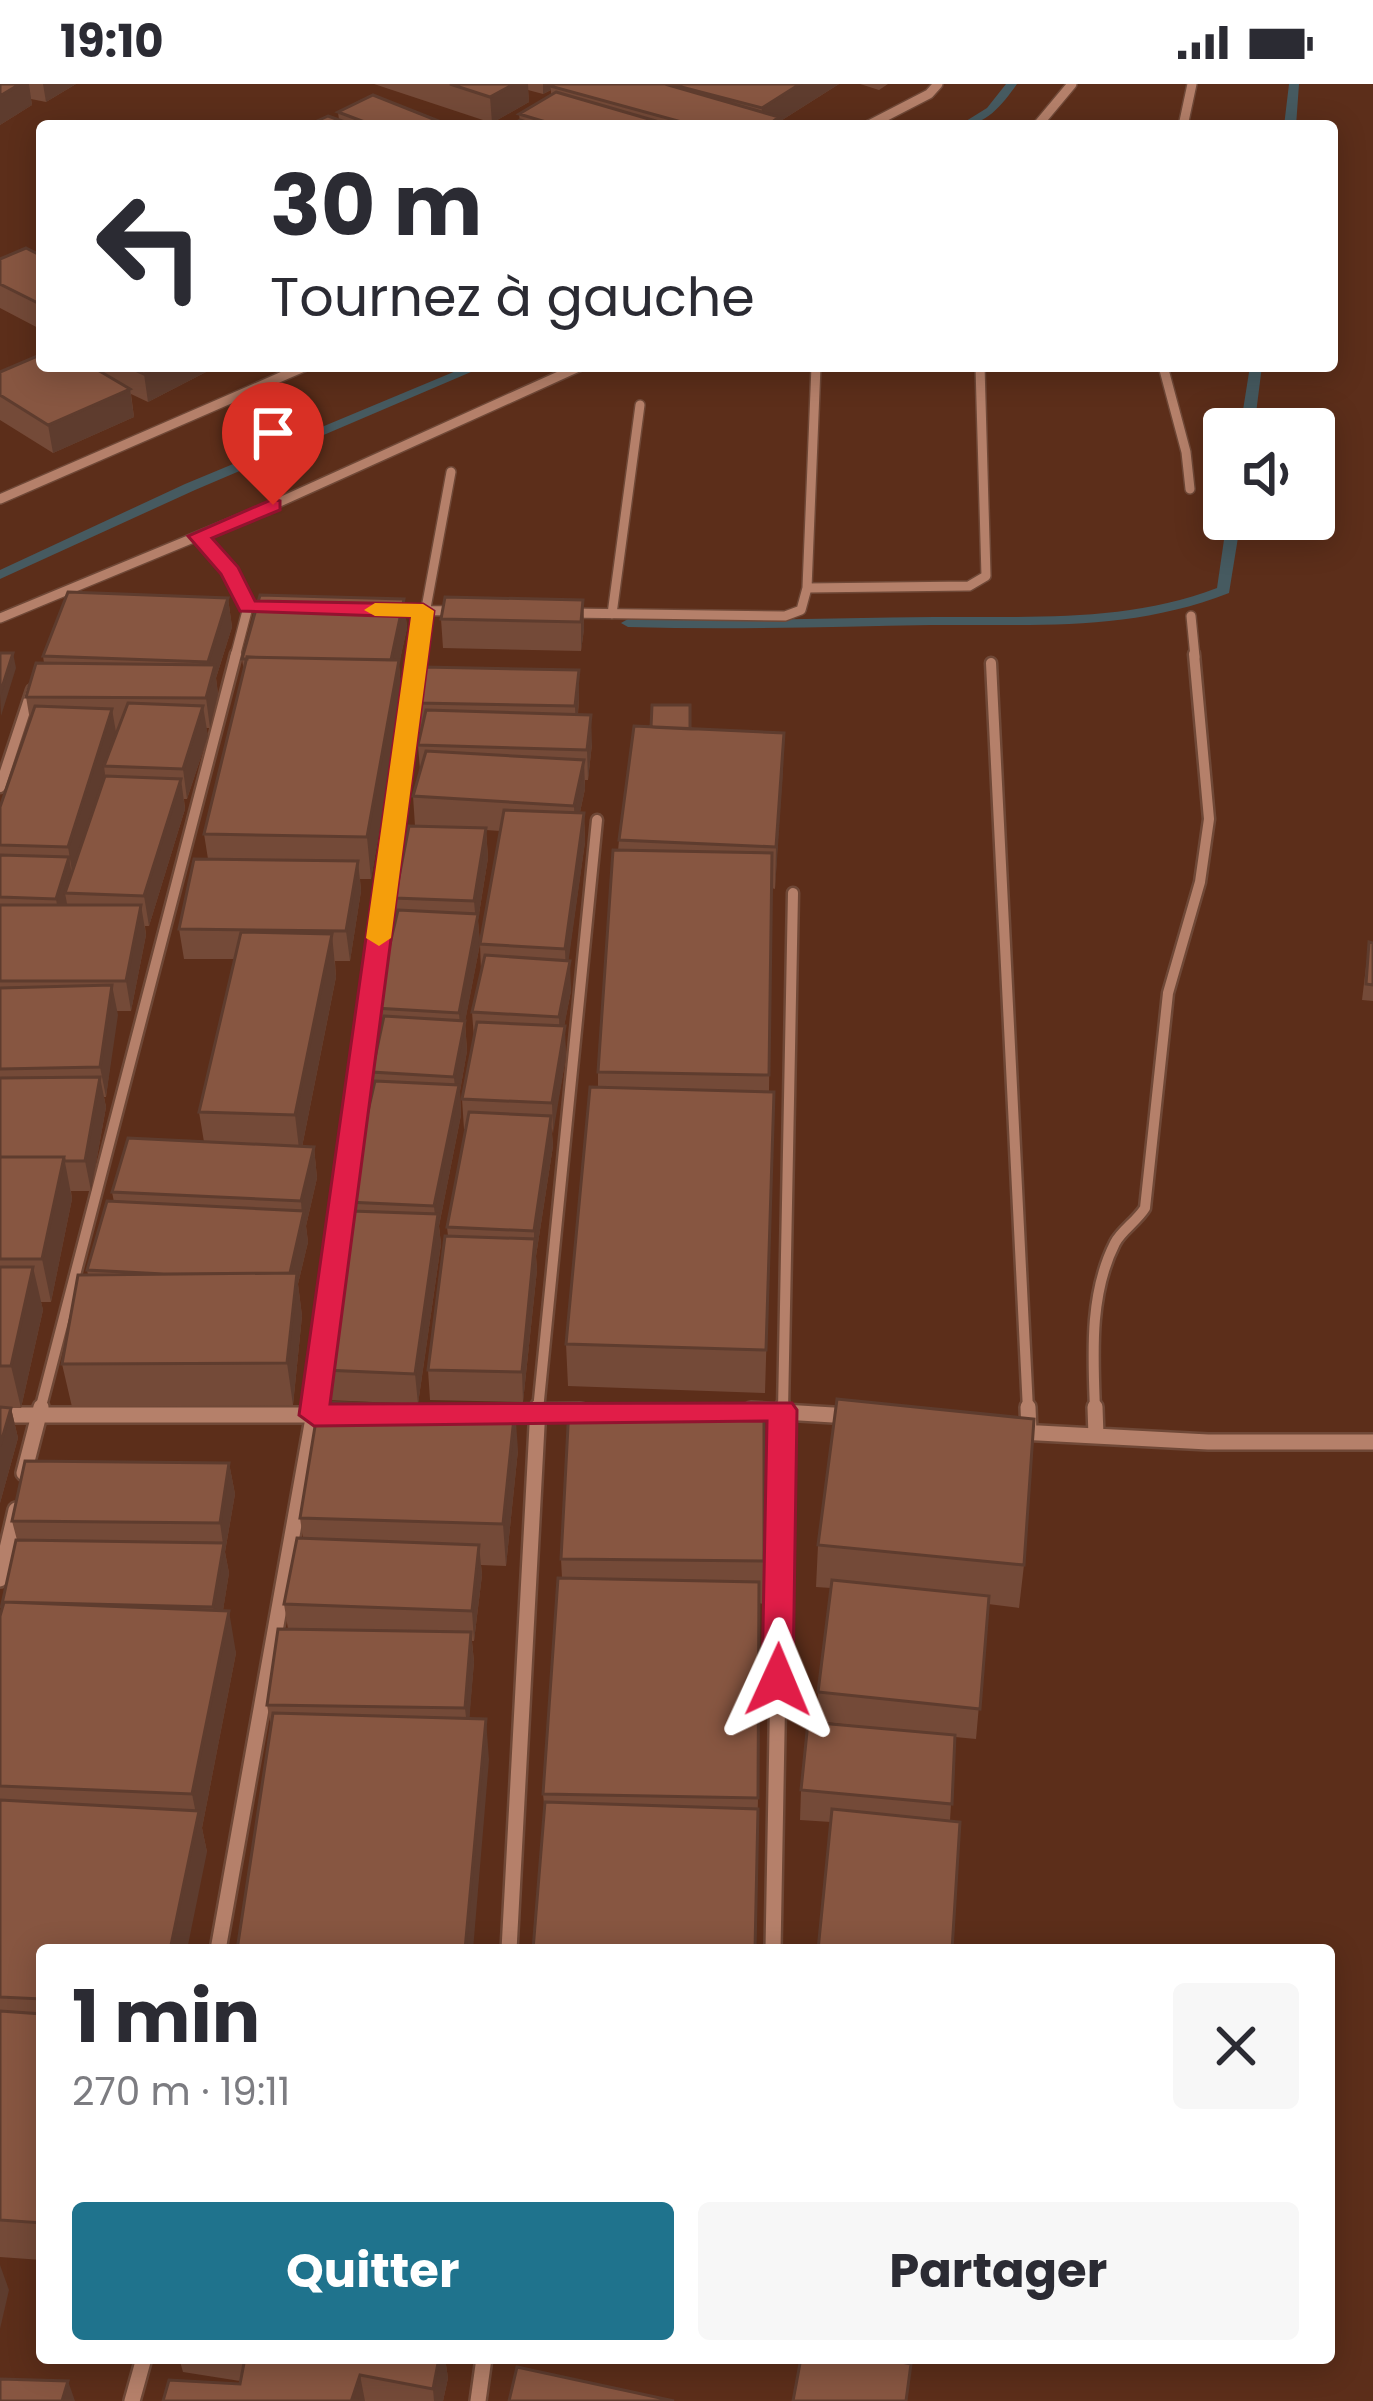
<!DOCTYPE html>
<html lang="fr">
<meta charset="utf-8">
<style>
:root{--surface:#fff;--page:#f7f7f7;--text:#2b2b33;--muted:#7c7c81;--accent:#1f738d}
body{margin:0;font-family:Poppins,sans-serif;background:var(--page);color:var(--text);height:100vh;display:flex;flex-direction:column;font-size:45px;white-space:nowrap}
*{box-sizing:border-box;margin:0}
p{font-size:39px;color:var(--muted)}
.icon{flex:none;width:66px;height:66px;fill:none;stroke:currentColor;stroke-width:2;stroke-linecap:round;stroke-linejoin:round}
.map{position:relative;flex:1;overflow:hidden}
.drawer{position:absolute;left:36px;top:1860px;width:1299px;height:420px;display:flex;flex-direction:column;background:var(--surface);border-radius:12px;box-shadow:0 6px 30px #0003}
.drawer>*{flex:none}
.guide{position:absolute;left:36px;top:36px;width:1302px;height:252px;border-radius:12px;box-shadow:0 6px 30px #0003;background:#fff;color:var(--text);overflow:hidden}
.buttons{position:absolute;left:1203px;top:324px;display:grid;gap:24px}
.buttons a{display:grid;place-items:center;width:132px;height:132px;border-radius:12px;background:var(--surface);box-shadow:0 6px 30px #0003;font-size:60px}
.pin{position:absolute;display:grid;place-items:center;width:102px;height:102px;color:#fff;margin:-123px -51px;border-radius:50% 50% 50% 0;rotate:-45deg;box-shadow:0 0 12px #0007}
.pin .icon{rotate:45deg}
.me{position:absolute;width:132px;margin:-66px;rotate:1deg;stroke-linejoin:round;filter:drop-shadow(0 0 9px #0008)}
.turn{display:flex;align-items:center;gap:42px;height:252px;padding:0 36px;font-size:54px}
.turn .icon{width:156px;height:156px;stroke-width:2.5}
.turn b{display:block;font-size:84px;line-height:102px}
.round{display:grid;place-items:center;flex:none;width:126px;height:126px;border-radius:12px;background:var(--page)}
.headline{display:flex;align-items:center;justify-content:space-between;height:204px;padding:0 36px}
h1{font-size:72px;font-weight:700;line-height:90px}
.action{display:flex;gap:24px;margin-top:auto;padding:24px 36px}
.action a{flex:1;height:138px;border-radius:12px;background:var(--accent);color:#fff;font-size:48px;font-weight:700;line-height:138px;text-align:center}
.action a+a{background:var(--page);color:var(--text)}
.status{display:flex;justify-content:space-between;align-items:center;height:84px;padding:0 60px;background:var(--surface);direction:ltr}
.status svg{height:33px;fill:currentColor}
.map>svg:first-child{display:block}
</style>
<div class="status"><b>19:10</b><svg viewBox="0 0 49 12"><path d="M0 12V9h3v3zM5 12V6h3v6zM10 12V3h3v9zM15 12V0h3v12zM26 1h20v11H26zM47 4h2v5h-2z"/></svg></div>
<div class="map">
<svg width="1373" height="2317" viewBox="0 0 1373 2317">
<rect width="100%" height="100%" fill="#5c2e1a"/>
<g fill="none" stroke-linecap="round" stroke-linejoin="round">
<path fill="#465a60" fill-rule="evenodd" d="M1006 0H1017C1002 21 986 42 958 42L987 24Z
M1289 0H1299L1296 42H1284Z
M468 282H485L195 406 0 495V486L185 400Z
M1250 282H1262L1254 345H1240Z
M1227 435H1241L1229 509C1129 548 1035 540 931 541 830 543 729 546 628 543L621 539 628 535C730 538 832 534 934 533 1031 532 1125 539 1217 504Z"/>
<g stroke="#6f4837" stroke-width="12">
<path id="minor-far2" d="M867 42 929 10 938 0
M1037 42 1072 0
M1183 42 1192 0
M1163 282 1186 368 1190 405
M0 415 306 282
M198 452 230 488 248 523H254
M807 504 969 502 986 492 980 282
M394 526 458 527
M568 529 785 532 801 526 807 504 816 282
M612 530 640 321
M1191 532 1195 573
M0 534 273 421 581 282
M235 573 248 523
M417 573 451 388"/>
</g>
<g stroke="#6f4837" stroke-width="15">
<path id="minor-far1" d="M991 579 1028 1326
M0 703 32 606
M40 1326 236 570
M315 1326 417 570
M538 1326 597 736
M783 1326 793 809
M1095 1326C1093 1271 1089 1210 1115 1159 1121 1147 1137 1137 1145 1124L1168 909 1200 798 1209 735 1194 570"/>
</g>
<g stroke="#6f4837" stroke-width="20">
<path id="minor" d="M1028 1323 1029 1348
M1095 1323 1096 1352
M751 1326 850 1332
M499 1328 581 1327
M0 1331H317
M1020 1348 1208 1358H1373
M24 1389 41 1323
M0 1495 16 1426
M218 1866 315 1323
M509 1866 538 1323
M773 1866 783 1323
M132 2317 144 2274
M478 2317 484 2274"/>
</g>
<use href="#minor-far2" stroke="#b5806a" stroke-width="9"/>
<use href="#minor-far1" stroke="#b5806a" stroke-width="10"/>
<use href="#minor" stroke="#b5806a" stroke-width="15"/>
</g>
<path fill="#744a38" d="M0 0H76L46 18 31 15 32 21 0 41Z
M374 0H839L779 38V42H511L520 37 519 30 551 11V6L543 10 528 6 529 18 492 39Z
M860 0H888L879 6Z
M338 28 451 42H306L339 36Z
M42 171V246L0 224V175Z
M42 282H205L206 288 148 318 131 310 134 333 53 369 0 336V288Z
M228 514 232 543 216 594 218 610 210 644H206L208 652 187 715H184L185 725 149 842H145L146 851 131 927H117L106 1013H104L106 1023 91 1107H71L72 1115 51 1218H41L43 1226 21 1324H11L18 1354 0 1419V723L30 636 26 613 44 579 43 572Z
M404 515 407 544 399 580 402 617 371 795H360L361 807 350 877H335L336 893 302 1063H314L317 1094 306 1142 308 1158 298 1200 302 1232 293 1321 72 1323 62 1280 88 1191 87 1186 114 1118 112 1108 204 1058 199 1028 235 875H184L179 845 208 775 204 750 244 588 242 575Z
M583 516 584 545 581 567 443 564 441 535Z
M579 615 578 630 592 660 588 696H585V705L580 728 584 729 585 758 568 877 571 907 564 942 566 973 552 1050 553 1062 536 1172 537 1186 523 1318 430 1316 428 1286 448 1152 447 1143 466 1045H464L462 1015 474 955 472 928 481 887 480 860 500 747 486 746 488 774 478 836 480 860 465 937 467 967 460 1007 461 1031 439 1142 441 1160 418 1320 328 1316 324 1286 349 1139 347 1118 373 1004 372 988 379 955 375 924 397 831 395 814 415 742 413 712 420 686 418 661 421 648H419L417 619Z
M690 645 784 649 775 805 772 804 769 1008H774L765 1309 568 1302 566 1260 598 1003V988L619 756Z
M1369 858 1373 859V917L1362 916Z
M518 1366 506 1482 481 1481 482 1491 474 1557H472L474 1578 469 1634 489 1676 271 1643 267 1621 288 1545 284 1520 303 1454 300 1434Z
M229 1379 235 1410 225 1468 229 1489 223 1526 236 1569 202 1744 207 1768 42 1866V2176L0 2173V1532L17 1456 12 1437Z
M818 1461 1024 1481 1019 1524 988 1520 976 1655 955 1653 950 1737 831 1738 800 1736 801 1706 869 1643 817 1637 818 1608 831 1504 816 1503Z
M561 1475 764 1477 763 1520 759 1519 758 1714 755 1866 545 1729 543 1710 562 1494Z
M179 2274H445L448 2294 443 2317H163L240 2300V2297L183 2288Z"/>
<path fill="#5e3c2e" d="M20 0H29L32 21 0 41V12Z
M43 0H76L46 18Z
M514 0H528L529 18 492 39 490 13Z
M543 0H560L550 2 551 6 543 10Z
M800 0H839L779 38V42H761L762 24Z
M160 282H205L206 288 148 318 144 290Z
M130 305 134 333 53 369 48 341Z
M228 514 232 543 216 594 218 610 210 644 206 614 211 596 208 578Z
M404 515 407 544 399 580 402 617 371 795 367 753 391 579Z
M583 516 584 545 581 567V538Z
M13 569 16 584 1 632 0 610Z
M579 586V615L576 651 575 622Z
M203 622 208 652 187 715 183 685Z
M112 625 117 654 104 682 105 690 73 793 68 763Z
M591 631 592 660 588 696 587 666Z
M784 649 783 690 775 805 776 763Z
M584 676 585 705 575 752 574 722Z
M181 695 185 725 149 842 144 812Z
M584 729 585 758 566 895 565 865Z
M486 744 488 774 478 836 480 860 461 959 459 929 476 840 474 817Z
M69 773 74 803 65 809 68 825 61 845 56 815Z
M358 777 361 807 350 877 346 847Z
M141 821 146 851 131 927 126 897Z
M332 850 336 893 300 1073 295 1031Z
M570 877 571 907 560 964 559 933Z
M112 901 118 931 106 1013 100 983Z
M465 937 467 967 460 1007 461 1031 439 1142 441 1160 418 1320 415 1290 436 1143 434 1122 456 1017 454 993Z
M565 942 566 973 553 1050 552 1019Z
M100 993 106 1023 91 1107 85 1077Z
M551 1032 553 1062 536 1172 537 1186 523 1318 522 1288 534 1163V1147Z
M314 1063 317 1094 306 1142 308 1158 298 1200 302 1232 293 1321 287 1279 288 1196 302 1133 301 1117Z
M64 1073 72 1115 51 1218 42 1175Z
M33 1183 43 1226 21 1324 11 1282Z
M11 1324 18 1354 0 1419V1362Z
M515 1324 518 1366 506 1482 503 1440Z
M229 1379 235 1410 225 1468 229 1489 219 1552 213 1523 223 1460 220 1439Z
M479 1461 482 1491 474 1557 472 1527Z
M229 1527 236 1569 202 1744 207 1768 187 1866H170L197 1735 192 1710Z
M471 1548 474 1578 468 1653 465 1624Z
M486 1635 489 1676 473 1866H465Z
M0 2181 9 2206 0 2245Z
M439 2274H445L448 2294 443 2317H434L433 2305Z
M360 2291 365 2317H352Z
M68 2297 75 2317H62Z"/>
<path fill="#875641" stroke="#5e3c2e" stroke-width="3" d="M0 0H20L0 12Z
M450 0H514L490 13Z
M553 0H665L779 33 767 42H696L550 2Z
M670 0H800L762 24Z
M556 8 673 42H559L519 30Z
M373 11 451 42H375L338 28Z
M328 32 356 42H306Z
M520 36 538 42H511Z
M26 164 42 172V221L0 200V175Z
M42 270V282H91L130 305 48 341 0 311V288Z
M126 282H160L144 290Z
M68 508 228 514 208 578 43 572Z
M260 511 404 515 391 576 247 573V575H242Z
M445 513 583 516 581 538 441 535Z
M0 569H13L0 610Z
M247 573 399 576 367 753 204 750Z
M36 579 215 581 206 614 26 613Z
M423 583 579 586 575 622 417 619Z
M128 619 203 622 183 685 104 682Z
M652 621H690V645L651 643Z
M35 622 112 625 68 763 0 761V723Z
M426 626 591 631 587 666 418 661Z
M634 642 784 649 776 763 619 756Z
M426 667 584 676 574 722 413 712Z
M105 692 181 695 144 812 65 809Z
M504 726 584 729 565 865 480 860Z
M409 742 486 744 474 817 395 814Z
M613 766 772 769 769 991 598 988Z
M0 771 69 773 56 815 0 813Z
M194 775 358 777 346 847 179 845Z
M0 821H141L126 897H0Z
M398 826 478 830 459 929 375 924Z
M241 848 332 850 295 1031 199 1028Z
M1369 858 1373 859V901L1366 900Z
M485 871 570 877 559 933 472 928Z
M112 901 100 983 0 985V904Z
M384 932 465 937 454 993 372 988Z
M477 938 565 942 552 1019 462 1015Z
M100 993 85 1077H64V1073H0V994Z
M375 997 459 1001 434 1122 347 1118Z
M590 1003 774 1008 766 1266 566 1260Z
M469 1028 551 1032 534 1147 447 1143Z
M128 1054 314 1063 301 1117 112 1108Z
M0 1073H64L42 1175H0Z
M107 1117 304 1127 290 1189 164 1190 87 1186Z
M351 1127 438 1130 415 1290 324 1286Z
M445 1152 535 1155 522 1288 428 1286Z
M0 1183H33L11 1282H0Z
M297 1189 287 1279 62 1280 78 1191Z
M837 1315 1034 1335 1024 1481 818 1461Z
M319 1318 515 1324 503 1440 300 1434Z
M0 1323 11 1324 0 1362Z
M569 1323 764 1325V1477L561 1475Z
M25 1377 229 1379 220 1439 12 1437Z
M297 1454 479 1461 472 1527 284 1520Z
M16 1456 224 1459 213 1523 4 1518 2 1520Z
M558 1494 759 1498 758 1714 543 1710Z
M832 1496 989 1512 980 1625 818 1608Z
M4 1518 229 1527 192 1710 0 1702V1532Z
M278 1545 471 1548 465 1624 267 1621Z
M273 1629 486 1635 465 1866H237Z
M808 1638 955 1651 952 1720 801 1706Z
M0 1716 199 1727 170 1866H42V1915L0 1913Z
M545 1718 758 1725 755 1866H533Z
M832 1725 960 1738 952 1866H818Z
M0 1927 42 1930V2139L0 2136Z
M245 2274H439L433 2305 360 2291 352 2315 360 2317H163L169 2296 240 2300Z
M801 2274H882L911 2280 906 2317H793Z
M517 2283 674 2317H509Z
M0 2295 68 2297 62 2317H0Z"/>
<path fill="#e11d48" stroke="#92132f" stroke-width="3" d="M273 415 280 417V426L212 454 238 483 255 517 423 520 434 527 330 1320 792 1319 797 1326 793 1596 789 1605 778 1609 767 1605 762 1596 767 1337 314 1342 299 1331 411 533 240 527 221 490 188 452Z"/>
<path fill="#f59e0b" d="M423 520 434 527 391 854 379 862 366 854 411 533 375 532 364 526 375 519Z"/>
</svg>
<div class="buttons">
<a><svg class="icon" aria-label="sound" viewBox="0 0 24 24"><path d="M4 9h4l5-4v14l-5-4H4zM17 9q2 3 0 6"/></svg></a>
</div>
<div class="pin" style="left:273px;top:421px;background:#d93025"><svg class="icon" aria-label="arrive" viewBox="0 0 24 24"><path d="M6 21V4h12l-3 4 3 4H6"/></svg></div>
<svg class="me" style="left:778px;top:1596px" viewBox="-20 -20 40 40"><path d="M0-17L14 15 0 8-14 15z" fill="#e11d48" stroke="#fff" stroke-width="4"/></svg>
<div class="guide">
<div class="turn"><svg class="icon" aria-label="left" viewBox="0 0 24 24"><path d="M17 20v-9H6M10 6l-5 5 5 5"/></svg><div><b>30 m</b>Tournez à gauche</div></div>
</div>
<section class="drawer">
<div class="headline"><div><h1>1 min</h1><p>270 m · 19:11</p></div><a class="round"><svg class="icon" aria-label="close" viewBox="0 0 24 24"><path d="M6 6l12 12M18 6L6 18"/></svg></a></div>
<div class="action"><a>Quitter</a><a>Partager</a></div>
</section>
</div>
